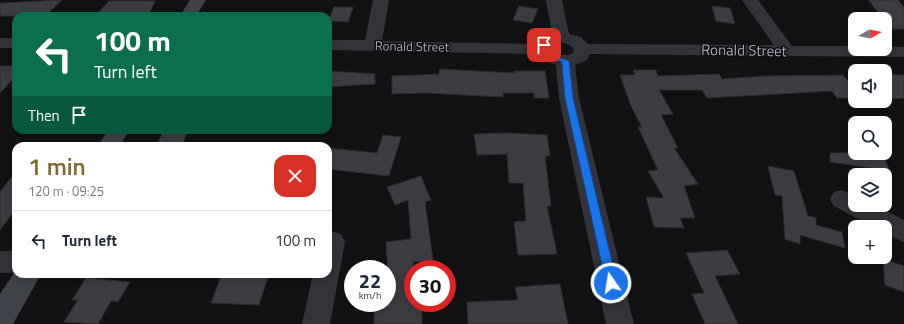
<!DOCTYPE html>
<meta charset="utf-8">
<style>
:root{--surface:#fff;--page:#f6f6f7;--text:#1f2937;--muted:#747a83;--line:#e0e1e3;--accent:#83682d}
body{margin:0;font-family:"Titillium Web",sans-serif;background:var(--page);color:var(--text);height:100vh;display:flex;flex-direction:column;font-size:15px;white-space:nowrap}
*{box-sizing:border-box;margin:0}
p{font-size:13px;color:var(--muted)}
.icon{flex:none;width:22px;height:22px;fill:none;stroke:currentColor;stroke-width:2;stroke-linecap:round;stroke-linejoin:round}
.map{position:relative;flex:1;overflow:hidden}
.panel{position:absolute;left:12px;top:142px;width:320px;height:136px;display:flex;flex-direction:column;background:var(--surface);border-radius:12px;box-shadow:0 2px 10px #0003}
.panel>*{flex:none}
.top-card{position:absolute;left:12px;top:12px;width:320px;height:122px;border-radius:12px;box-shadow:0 2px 10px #0003;background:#0b6e4f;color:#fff;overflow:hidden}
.needle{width:26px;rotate:81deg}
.fabs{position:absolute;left:848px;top:12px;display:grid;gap:8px}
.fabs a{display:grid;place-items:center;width:44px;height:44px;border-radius:8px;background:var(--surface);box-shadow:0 2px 10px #0003;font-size:20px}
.speed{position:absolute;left:344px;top:260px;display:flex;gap:8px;font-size:20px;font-weight:700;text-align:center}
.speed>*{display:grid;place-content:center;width:52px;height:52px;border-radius:50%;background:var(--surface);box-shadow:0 2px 10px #0003;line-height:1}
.speed small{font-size:10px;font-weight:400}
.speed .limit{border:6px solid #d22;background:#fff;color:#111}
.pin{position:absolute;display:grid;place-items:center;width:34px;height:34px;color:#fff;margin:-17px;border-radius:8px;box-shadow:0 2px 6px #0006}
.me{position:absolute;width:44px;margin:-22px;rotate:347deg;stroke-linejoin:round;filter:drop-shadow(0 0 3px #0008)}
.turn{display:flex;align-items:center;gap:14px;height:84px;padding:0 16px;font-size:18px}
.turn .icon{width:52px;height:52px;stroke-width:2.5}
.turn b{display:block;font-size:28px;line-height:34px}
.then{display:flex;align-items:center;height:38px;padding:0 16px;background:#0003;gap:8px;font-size:15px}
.round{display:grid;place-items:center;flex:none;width:42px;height:42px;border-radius:12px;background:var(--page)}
.head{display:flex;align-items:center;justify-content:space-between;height:68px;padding:0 16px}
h1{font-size:24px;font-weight:600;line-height:30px;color:var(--accent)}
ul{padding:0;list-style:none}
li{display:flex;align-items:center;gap:12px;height:60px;padding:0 16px;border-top:1px solid var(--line)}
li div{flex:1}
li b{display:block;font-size:15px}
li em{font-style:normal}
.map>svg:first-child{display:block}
</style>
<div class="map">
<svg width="904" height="324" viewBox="0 0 904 324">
<rect width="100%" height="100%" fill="#121214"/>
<path fill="#3c3d42" stroke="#2c2c30" d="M62 0 45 16H0V3Z
M868 0H898L904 7V29H891L885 23V19H881L875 13H879Z
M109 1H155L148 16H95Z
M519 6 538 9 532 23 513 20Z
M712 6 730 8 735 24 716 21Z
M334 7H353L348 22 328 21Z
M0 66H16V76L0 93Z
M440 69 515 73 514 71H545L549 98H534V93H503V97L427 93 392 94V76L439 74Z
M633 70H656L658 76 719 74 722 79 767 76 843 75 855 89V98H837L832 91 707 98 702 90H659L673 114 661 115 678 148H674L698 184 684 186 695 218H680L684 228 654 227 646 197 664 198 648 171 658 170 638 127H642L631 106 620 75H635Z
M328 71 375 74V84L328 87Z
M885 74 904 75V98L885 99Z
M164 130H188L182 146H156Z
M506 133 547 135 550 156H545L551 206H547L557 254 518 255 514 222 526 221 523 183H509L507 154 477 155 474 134Z
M383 135 401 137 389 176 328 169V148L377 153Z
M830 153H882L890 171 830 162Z
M768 166 794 171 808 216 816 218V225L842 232 845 248 800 235V244L785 239 782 196 775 195Z
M16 171V208L0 230V192Z
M421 176 431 200 425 202 433 260 413 262V303H422V324H374V304L387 303V289H389L386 242 411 239 408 200 395 205 387 187Z
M727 250 740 274 715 276 738 324H705L692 294 704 293 686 253Z
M883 259 904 266V292L885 285Z
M239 274H269L259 305 211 303 221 276 238 277Z
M86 278 130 282 118 302 111 301 98 324 64 322 78 300H72Z
M560 284 568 324H468L467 302 518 300 515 287Z"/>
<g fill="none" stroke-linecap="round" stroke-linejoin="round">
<path fill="#333439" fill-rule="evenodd" d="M373 0H389L382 41 537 44 543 37 552 34 546 0H562L569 34 581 37 588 44 774 45 742 0H758L792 46H855V49H885V46L904 47V57L590 54 587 60 575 65 579 98 634 324H606L559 98 556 65 544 61 538 54 328 50V40H365ZM559 43C565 43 570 44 574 49L573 53C565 57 558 55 553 49V47Z
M0 38H16V48H0Z
M842 190 855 195V205H875L904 220V242L885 234V227H873L834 206 830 199 834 192Z
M332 231 341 234 345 242 330 324H302L313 274H328V233Z
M0 251H16V273H0Z"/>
<path fill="#41434a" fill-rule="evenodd" d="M190 0H206L196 16H180Z
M108 130H129L120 146H98Z
M16 270V274H41L13 324H0V294Z"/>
</g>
<path fill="#1a73e8" stroke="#114b97" d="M544 43 548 45V49L551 54 569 61 573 98 617 283 615 286 611 288 607 286 606 283 565 98 562 62 546 57 540 49 542 44Z"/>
<g text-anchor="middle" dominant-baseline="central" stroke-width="3" stroke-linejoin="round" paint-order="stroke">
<g font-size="13" fill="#a3a9b6" stroke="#0d0d0f">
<text transform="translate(412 46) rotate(1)">Ronald Street</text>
</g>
<g font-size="15" fill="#a3a9b6" stroke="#0d0d0f">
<text transform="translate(744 50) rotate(1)">Ronald Street</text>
</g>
</g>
</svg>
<div class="fabs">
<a><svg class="needle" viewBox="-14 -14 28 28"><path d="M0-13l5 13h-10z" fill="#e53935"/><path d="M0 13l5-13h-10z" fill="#747a83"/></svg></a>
<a><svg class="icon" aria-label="sound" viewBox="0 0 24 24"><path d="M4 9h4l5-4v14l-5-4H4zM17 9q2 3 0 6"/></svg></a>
<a><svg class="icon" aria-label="search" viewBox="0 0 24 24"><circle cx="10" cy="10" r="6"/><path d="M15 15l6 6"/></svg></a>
<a><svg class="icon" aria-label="layers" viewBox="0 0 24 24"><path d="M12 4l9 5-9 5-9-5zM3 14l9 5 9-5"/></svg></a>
<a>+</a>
</div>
<div class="speed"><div>22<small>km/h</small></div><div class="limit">30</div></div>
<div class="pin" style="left:544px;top:45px;background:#d93025"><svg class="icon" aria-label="arrive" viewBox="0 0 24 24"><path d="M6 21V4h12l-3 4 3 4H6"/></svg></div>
<svg class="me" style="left:611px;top:283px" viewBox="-20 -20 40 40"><circle r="17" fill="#1a73e8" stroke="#fff" stroke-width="3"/><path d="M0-11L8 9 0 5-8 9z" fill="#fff"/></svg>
<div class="top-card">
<div class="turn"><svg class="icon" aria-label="left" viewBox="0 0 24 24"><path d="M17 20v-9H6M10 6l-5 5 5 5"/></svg><div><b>100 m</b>Turn left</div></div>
<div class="then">Then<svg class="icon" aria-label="arrive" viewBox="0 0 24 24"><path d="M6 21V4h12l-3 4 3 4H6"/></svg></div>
</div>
<section class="panel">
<div class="head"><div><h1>1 min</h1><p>120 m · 09:25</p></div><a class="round" style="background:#d93025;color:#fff"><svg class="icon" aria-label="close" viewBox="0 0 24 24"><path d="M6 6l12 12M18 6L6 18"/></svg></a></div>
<ul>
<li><svg class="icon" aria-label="left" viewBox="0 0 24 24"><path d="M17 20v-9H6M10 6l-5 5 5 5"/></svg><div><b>Turn left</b></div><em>100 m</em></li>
</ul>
</section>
</div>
